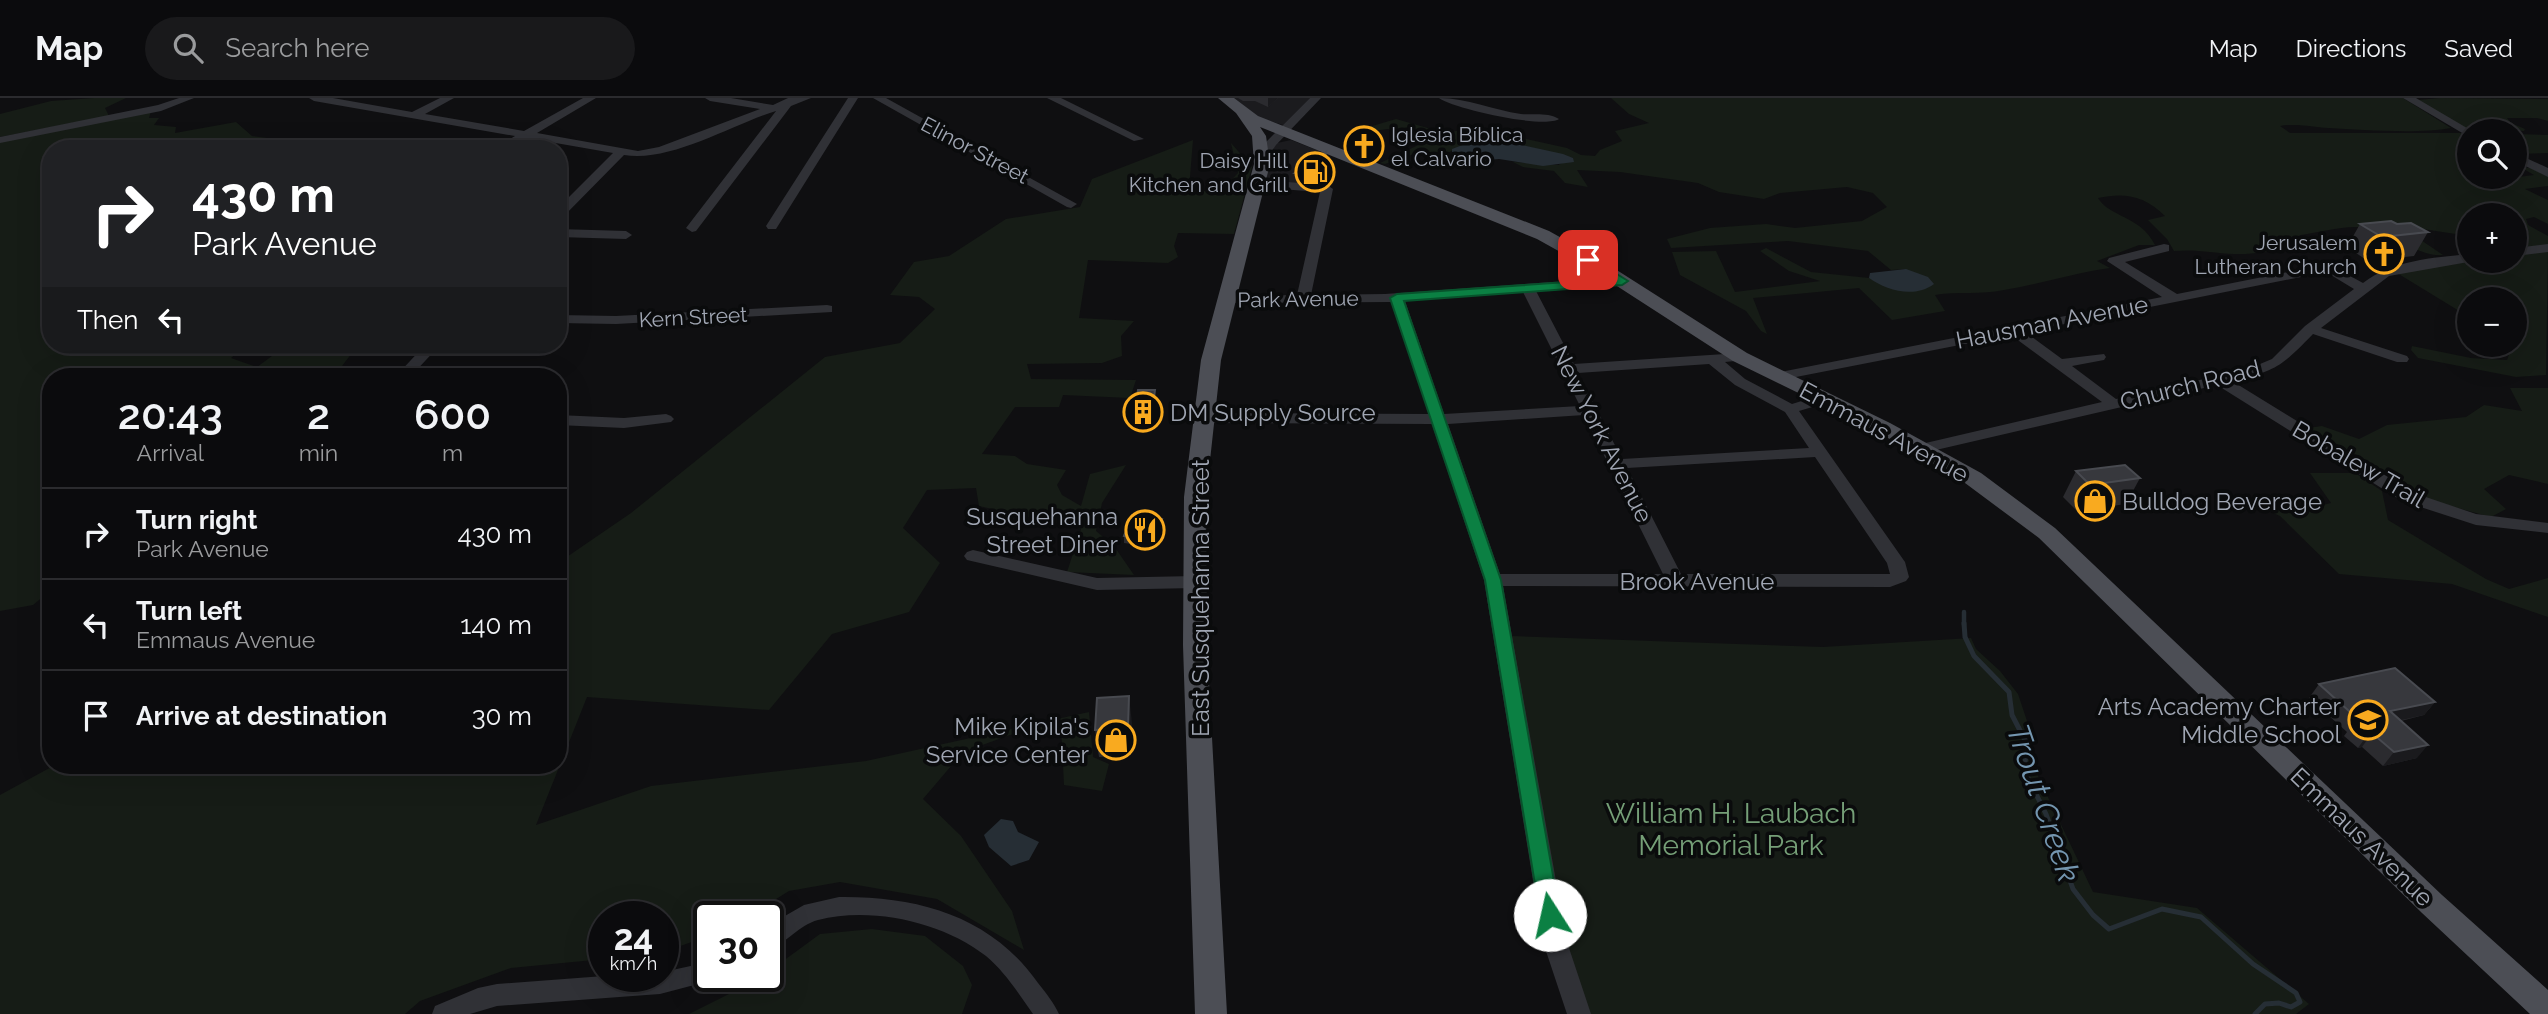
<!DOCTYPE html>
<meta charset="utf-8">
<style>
:root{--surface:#0b0b0d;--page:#19191b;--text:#f1f3f6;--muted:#9a9b9d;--line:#2b2b2e}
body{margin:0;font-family:Raleway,sans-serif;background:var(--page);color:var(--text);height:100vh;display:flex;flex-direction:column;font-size:26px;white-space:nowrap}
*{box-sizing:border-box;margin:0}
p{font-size:23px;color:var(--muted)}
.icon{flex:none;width:38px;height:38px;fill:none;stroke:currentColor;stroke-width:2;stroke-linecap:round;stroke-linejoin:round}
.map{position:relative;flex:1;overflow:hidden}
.panel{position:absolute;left:42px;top:270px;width:525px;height:406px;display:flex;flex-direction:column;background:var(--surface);border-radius:28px;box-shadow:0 7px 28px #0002,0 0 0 2px var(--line)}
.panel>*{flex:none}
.top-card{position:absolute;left:42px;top:42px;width:525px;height:214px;border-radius:28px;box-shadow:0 7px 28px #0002,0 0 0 2px var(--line);background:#202124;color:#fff;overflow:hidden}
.tools{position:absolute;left:2457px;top:21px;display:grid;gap:14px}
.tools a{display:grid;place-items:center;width:70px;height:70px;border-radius:50%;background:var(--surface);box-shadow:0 7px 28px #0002,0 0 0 2px var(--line);font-size:35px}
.speed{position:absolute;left:588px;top:803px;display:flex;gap:14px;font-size:35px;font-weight:700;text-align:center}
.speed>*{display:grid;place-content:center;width:91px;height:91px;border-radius:50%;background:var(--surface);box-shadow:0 7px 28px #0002,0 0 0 2px var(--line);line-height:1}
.speed small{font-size:18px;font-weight:400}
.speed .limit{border:4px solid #111;border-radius:10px;background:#fff;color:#111}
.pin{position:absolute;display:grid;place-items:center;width:60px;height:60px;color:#fff;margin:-30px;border-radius:14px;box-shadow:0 4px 10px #0006}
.me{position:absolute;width:77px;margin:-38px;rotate:350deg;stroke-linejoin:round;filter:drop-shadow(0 0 5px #0008)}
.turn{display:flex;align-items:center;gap:24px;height:147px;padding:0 35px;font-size:32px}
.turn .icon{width:91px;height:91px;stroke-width:2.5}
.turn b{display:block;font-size:49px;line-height:60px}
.then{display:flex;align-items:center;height:66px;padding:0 35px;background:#0003;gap:14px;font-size:26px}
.eta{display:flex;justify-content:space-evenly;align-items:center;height:119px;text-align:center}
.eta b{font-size:42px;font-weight:600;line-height:49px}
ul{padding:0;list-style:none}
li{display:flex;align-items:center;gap:21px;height:91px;padding:0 35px;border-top:2px solid var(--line)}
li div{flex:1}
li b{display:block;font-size:26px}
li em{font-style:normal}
header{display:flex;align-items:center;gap:42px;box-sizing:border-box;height:98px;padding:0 35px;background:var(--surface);border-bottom:2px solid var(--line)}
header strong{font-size:33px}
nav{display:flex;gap:38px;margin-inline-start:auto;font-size:24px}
.search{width:490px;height:63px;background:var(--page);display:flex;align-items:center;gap:18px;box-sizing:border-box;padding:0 24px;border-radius:38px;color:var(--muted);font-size:26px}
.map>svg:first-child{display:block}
</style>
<header>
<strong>Map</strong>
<div class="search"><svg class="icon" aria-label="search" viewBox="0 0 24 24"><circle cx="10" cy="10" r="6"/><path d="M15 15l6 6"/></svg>Search here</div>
<nav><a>Map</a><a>Directions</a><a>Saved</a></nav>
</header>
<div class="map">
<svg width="2548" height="916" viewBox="0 0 2548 916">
<rect width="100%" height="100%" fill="#0f0f11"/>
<path fill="#1b1b1e" d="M1231 0H1310L1283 27 1255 19Z
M1291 42 1327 56 1320 88 1265 84 1274 49 1277 45Z"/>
<path fill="#161c16" d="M94 0H126L105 10 109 18 0 39V16L51 3Z
M1611 0H2403L2451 30C2421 36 2361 32 2329 30 2311 29 2299 25 2280 28L2290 35H2461L2469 39V79L2510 80 2534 77 2522 70H2531L2548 78V88L2525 91 2548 102V126L2534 119 2526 121 2528 127 2548 138V147L2529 149 2515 141V117H2469V138L2416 130 2409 134 2443 157C2418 159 2397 137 2372 131 2351 125 2322 134 2301 137L2290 141 2299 148C2278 151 2256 157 2234 156 2212 155 2197 151 2174 153L2167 141 2148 122 2165 118C2145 98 2125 94 2098 100 2109 119 2141 118 2155 147H2139L2097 163 2110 170C2074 175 2040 186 2004 192 1981 197 1958 193 1935 197L1945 213 1892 222 1859 190 1753 200 1767 236 1761 233 1746 213 1680 177 1672 154 1716 153 1735 194 1820 183 1789 173 1760 153 1766 150 1811 174 1869 180 1877 184 1906 171 1891 172 1868 153 1788 143 1671 150 1667 141 1710 130 1766 126 1795 130 1862 123 1887 109 1873 95 1847 89 1780 95 1764 101 1719 94 1698 85 1620 74 1577 72 1588 89 1565 85 1554 73 1523 69 1513 64 1558 67 1573 60 1498 42 1468 45 1443 57 1417 55 1385 66 1380 65 1427 43 1388 31 1366 34 1362 31 1396 21 1445 35 1473 30 1486 32 1567 50 1581 57 1595 58 1600 52 1622 43 1615 33 1649 25 1629 16Z
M2440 0 2548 1V23L2537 20H2507L2511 25 2525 31 2524 33 2464 30 2417 2Z
M151 13 149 20H159L154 27 176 29 175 35 236 24 252 38 311 46 318 51H51V247H246L231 260 257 269 287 247H358L336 276 330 278H51V492L33 507 0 513V44Z
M2515 36 2548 37V55L2515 56Z
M1193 42 1189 91 1219 95 1238 75 1231 45 1252 69 1234 136 1178 135 1174 148 1178 159 1168 165 1088 162 1079 220 1134 223 1121 238 1122 258 1102 265 1027 266 1031 281 1136 282 1130 300 1063 297 1059 309H1015L982 356 1015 358 1027 366 1066 372 1057 387 1062 397 1081 408 1090 376 1126 367 1102 405 1096 433 1114 448 1134 477 1067 474 1081 431 979 408 976 390 927 392 903 430 940 465 909 514 832 536 769 612 587 599 536 727 651 688 866 663 1089 614 1093 659 1109 666 1102 693 1064 687 1061 628 1010 637 963 654 923 701 961 738 1012 813 1024 852 937 801 840 784 789 793 747 819H709V838L663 854V819H604V861L511 870 420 903 405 916H0V697L55 667H558V465L631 415 825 259 900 245 935 211 919 199 890 197 914 164 949 158 1006 121 1080 109 1092 81Z
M2548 153 2546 277 2516 279 2418 260 2411 252 2412 248 2471 260 2507 262 2511 251 2505 247H2515V201H2469V219L2397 175 2400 173 2472 163H2515V157Z
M2510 290H2548V386L2509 377 2484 391 2506 411 2491 419 2424 401 2373 366 2308 330 2322 328 2359 341 2387 327 2466 319 2484 307 2522 313Z
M2310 375H2355L2382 393 2388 422 2486 481 2509 491 2548 480V519L2452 486 2339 476 2280 418 2244 402 2294 414 2331 405Z
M1511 538 1823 549 1971 540 1976 551 2000 573 2018 596 2029 629 2038 678 2093 794 2197 810 2309 906 2296 916H1590L1559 834Z
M872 831 925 838 963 868 972 887 962 916H689L763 879 768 878V874L820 836Z"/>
<path fill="#262e35" d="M1499 42 1563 56 1573 60 1574 64 1543 68 1499 61 1465 64 1452 54V51L1468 45Z
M1906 171 1928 179 1934 186C1914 201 1886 192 1869 180L1870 175Z
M1001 721 1013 723 1018 734 1039 744 1029 762 1011 768 989 749 984 737Z"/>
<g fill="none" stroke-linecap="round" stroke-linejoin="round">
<path stroke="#262e35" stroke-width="4.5" d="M1964 527V514"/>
<path stroke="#262e35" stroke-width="5" d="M1964 525 1965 539 1974 558 2009 594 2012 617 2027 646 2025 664 2028 680 2046 716 2073 791 2093 817 2109 831 2162 811 2201 819 2253 866 2296 895 2300 904 2291 909 2279 905 2265 906 2255 916"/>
<path fill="#303136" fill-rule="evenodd" d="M179 0H194L161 13 0 45V39L158 7Z
M309 0H333L412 14 440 0H454L425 16 524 33 583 0H596L537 35 638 53 659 49 760 11 710 3 705 0H731L773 7 788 0H811L791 8 696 133 692 134 686 130 776 13C731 27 670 65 624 57L562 120 558 121V110L613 55 527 40 509 51H494L515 38 314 3Z
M848 0H858L776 131H768L766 128Z
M873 0H886L1077 106 1071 110 1067 109Z
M1047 0H1061L1144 41 1134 43Z
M1310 0H1321L1276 47 1267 60H1259L1257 58 1267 43Z
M1439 0C1467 0 1493 12 1521 16 1533 17 1549 14 1559 21 1544 31 1454 11 1439 0Z
M2403 0H2416L2472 33H2469V39Z
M2515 55 2548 70V79L2515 63Z
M1259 82 1327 87 1333 91 1311 197 1385 196 1622 179 1627 180V186L1536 193 1574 266 1740 255 1745 256 1747 259 1745 262 1725 264 1745 281 1792 306 1824 296 1829 298 1832 301 1829 304 1799 313 1905 464 1909 479 1906 483 1890 489 1503 488 1567 844 1591 916H1567L1543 844 1484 482 1432 326 1203 325 1195 320 1203 315 1429 316 1391 204 1220 205V199L1225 198 1297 197 1320 94 1255 89V83ZM1523 194 1580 308 1444 316 1405 203ZM1709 266 1735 287 1785 314 1809 350 1622 361 1578 275ZM1584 317 1663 476H1500L1448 326ZM1815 359 1887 465 1890 476H1681L1627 370Z
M558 131 626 133 632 137 626 141 558 139Z
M2164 146 2169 147V153L2125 164 2177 196 2328 166 2363 185C2393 162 2432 160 2469 156V163H2474L2389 178 2321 230 2407 258 2409 261 2407 264H2397L2313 236C2282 268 2276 273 2232 283L2414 395 2476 416 2548 425V435L2476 427 2402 403 2217 287 1923 355 1917 353 1915 350 1917 347 2102 304 2011 237 1776 283 1769 279 1776 275 2162 199 2107 163 2109 160ZM2326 174 2354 191 2305 228 2272 261 2248 271 2116 301 2072 268 2104 262 2106 259 2104 256 2062 261 2025 234Z
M2548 146V154L2515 158V150Z
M827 207 832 208V214L616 226 558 225V217L616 218Z
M425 247H440L411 278H396Z
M666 316 671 318 674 321 671 324 624 330 558 327V317L624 320Z
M973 452 1097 480 1195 478 1204 484 1195 490 1097 492 967 462 964 458 967 454Z
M839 799C918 798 991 818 1038 885 1046 895 1054 905 1059 916H1033C1019 896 1005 874 986 858 943 824 871 808 818 822 799 827 787 845 768 852V828L771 826 804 807Z
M709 864V878H719L717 881 660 896 497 908 470 916H432L435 908 478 890 497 886 604 878H663V874Z"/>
<path fill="#4c4e55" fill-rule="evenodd" d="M1218 0H1234L1258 18 1549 133 1601 162 1747 255 1890 325 1981 375 2055 430 2442 797 2548 892V916H2530L2422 815 2039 440 1965 385 1876 333 1733 263 1589 170 1537 141 1260 29 1266 38 1270 66 1221 262 1206 399 1207 547 1227 916H1195L1183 547 1184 399 1201 262 1254 66 1252 38 1236 15Z"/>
</g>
<path fill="#2b2b2f" d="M1238 0H1278L1268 9 1255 3H1243Z
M1326 54V59L1321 82 1295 81V75Z
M2360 126H2397L2428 134 2414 158 2368 163 2347 149Z
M1155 292 1156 311 1154 325H1138L1136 306Z
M2076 373 2140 380 2126 406 2077 413 2063 399Z
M1162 421 1163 428 1155 449 1124 445V438Z
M2319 586 2435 604 2424 617 2401 623 2417 660 2383 668 2362 649 2358 650 2344 638 2347 634 2309 600Z
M1132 625 1131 657 1099 659 1095 632Z"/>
<path fill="#1a1a1d" d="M1268 0H1278L1268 9Z
M1155 292 1156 311 1154 325 1153 306Z
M1162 421 1163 428 1155 449 1154 442Z
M1129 598 1132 625 1131 657 1128 630Z
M2435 604 2424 617 2379 627 2390 613Z
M2372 635 2362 649 2358 650 2368 636Z
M2428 647 2417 660 2383 668 2394 654Z"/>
<path fill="#37383d" stroke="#484a50" stroke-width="2" d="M1326 54 1321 77 1295 75Z
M2391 123 2397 126 2411 125 2428 134 2382 139 2360 126Z
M1138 292H1155L1153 306H1136Z
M2125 367 2140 380 2090 387 2076 373Z
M1132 417 1162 421 1154 442 1124 438Z
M2395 570 2435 604 2390 613 2428 647 2394 654 2372 635 2368 636 2355 624 2360 623 2319 586Z
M1129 598 1128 630 1095 632 1097 600Z"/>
<path fill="#0b8043" stroke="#07532c" stroke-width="2" d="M1588 158 1628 183 1622 187 1404 203 1501 482 1560 817 1557 823 1550 826 1543 823 1540 817 1485 482 1390 200 1397 196 1609 181 1583 164 1582 162Z"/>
<defs>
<g id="church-ring" transform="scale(2.0125)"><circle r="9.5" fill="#0a0b0c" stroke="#f9aa1f" stroke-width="1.5"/><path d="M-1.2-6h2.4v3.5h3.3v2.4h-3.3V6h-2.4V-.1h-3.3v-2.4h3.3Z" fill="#f9aa1f"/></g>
<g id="fuel-ring" transform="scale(2.0125)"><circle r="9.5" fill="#0a0b0c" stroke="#f9aa1f" stroke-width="1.5"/><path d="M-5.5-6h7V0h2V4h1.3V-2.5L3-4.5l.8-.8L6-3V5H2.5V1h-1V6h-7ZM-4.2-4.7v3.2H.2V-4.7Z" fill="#f9aa1f"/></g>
<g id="building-ring" transform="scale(2.0125)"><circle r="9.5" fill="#0a0b0c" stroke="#f9aa1f" stroke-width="1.5"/><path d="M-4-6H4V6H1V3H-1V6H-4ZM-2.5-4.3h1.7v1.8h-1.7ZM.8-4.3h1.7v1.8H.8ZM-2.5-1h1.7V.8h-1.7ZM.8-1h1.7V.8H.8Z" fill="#f9aa1f"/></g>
<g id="shop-ring" transform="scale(2.0125)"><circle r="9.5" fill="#0a0b0c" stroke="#f9aa1f" stroke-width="1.5"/><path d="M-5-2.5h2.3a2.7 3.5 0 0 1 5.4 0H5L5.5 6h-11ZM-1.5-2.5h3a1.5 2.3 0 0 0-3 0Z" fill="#f9aa1f"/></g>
<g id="restaurant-ring" transform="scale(2.0125)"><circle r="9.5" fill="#0a0b0c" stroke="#f9aa1f" stroke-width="1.5"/><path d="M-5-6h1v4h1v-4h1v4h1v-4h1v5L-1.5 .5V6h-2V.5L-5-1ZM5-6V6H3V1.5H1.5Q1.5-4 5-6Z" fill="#f9aa1f"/></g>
<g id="school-ring" transform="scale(2.0125)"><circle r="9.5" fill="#0a0b0c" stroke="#f9aa1f" stroke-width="1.5"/><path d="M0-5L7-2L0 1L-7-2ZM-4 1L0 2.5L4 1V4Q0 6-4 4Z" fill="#f9aa1f"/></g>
</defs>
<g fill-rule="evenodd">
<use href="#church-ring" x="1364" y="48"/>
<use href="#fuel-ring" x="1315" y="74"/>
<use href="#church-ring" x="2384" y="156"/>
<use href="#building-ring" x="1143" y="314"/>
<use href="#shop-ring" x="2095" y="403"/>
<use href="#restaurant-ring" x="1145" y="432"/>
<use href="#school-ring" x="2368" y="622"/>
<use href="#shop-ring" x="1116" y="642"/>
</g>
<g text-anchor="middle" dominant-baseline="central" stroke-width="7" stroke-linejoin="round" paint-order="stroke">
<g font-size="21" fill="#a0a6b3" stroke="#0a0b0c" text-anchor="end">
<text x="1391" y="36" text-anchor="start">Iglesia Bíblica<tspan x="1391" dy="24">el Calvario</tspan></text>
<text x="1288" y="62">Daisy Hill<tspan x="1288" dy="24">Kitchen and Grill</tspan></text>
<text x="2357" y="144">Jerusalem<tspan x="2357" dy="24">Lutheran Church</tspan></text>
</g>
<g font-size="21" fill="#a0a6b3" stroke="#0a0b0c">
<text transform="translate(975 52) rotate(28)">Elinor Street</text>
<text transform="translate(1298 201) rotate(-1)">Park Avenue</text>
<text transform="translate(693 219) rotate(-3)">Kern Street</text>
</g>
<g font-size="24" fill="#a0a6b3" stroke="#0a0b0c">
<text transform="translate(2052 224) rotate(-11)">Hausman Avenue</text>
<text transform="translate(2190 287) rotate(-14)">Church Road</text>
<text transform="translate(1884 334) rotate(28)">Emmaus Avenue</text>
<text transform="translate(1602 336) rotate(63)">New York Avenue</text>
<text transform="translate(2359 366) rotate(30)">Bobalew Trail</text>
<text x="1697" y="483">Brook Avenue</text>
<text transform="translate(1200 500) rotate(-90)">East Susquehanna Street</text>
<text transform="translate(2362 739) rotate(44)">Emmaus Avenue</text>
</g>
<g font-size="24" fill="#a0a6b3" stroke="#0a0b0c" text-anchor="end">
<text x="1170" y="314" text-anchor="start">DM Supply Source</text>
<text x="2122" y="403" text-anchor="start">Bulldog Beverage</text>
<text x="1118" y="418">Susquehanna<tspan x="1118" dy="28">Street Diner</tspan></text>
<text x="2341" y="608">Arts Academy Charter<tspan x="2341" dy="28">Middle School</tspan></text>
<text x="1089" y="628">Mike Kipila's<tspan x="1089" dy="28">Service Center</tspan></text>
</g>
<g font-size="28" fill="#759f77" stroke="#0a0b0c">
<text x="1731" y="715">William H. Laubach<tspan x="1731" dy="32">Memorial Park</tspan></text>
</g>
<g font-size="32" font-style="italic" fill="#7496b0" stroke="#0a0b0c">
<text transform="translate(2044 705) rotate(71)">Trout Creek</text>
</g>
</g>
</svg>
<div class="tools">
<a><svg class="icon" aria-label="search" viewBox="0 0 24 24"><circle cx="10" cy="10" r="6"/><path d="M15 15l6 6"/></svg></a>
<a>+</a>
<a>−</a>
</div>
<div class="speed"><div>24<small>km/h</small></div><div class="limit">30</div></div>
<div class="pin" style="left:1588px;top:162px;background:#d93025"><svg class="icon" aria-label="arrive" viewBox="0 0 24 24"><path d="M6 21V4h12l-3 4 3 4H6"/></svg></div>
<svg class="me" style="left:1550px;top:817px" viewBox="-20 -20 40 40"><circle r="19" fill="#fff"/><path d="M0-13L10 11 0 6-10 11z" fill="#0b8043"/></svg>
<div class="top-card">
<div class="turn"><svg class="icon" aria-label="right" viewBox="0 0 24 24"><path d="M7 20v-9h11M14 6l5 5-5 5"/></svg><div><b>430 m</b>Park Avenue</div></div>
<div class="then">Then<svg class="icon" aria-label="left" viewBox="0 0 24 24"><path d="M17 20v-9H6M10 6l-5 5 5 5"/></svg></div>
</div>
<section class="panel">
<div class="eta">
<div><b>20:43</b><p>Arrival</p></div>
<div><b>2</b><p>min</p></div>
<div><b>600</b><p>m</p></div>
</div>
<ul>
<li><svg class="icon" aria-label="right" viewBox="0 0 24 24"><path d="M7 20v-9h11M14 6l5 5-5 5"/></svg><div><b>Turn right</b><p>Park Avenue</p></div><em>430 m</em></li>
<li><svg class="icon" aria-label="left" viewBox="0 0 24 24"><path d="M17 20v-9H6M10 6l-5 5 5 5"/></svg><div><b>Turn left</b><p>Emmaus Avenue</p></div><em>140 m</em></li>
<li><svg class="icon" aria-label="arrive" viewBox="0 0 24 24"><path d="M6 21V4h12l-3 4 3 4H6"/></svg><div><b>Arrive at destination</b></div><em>30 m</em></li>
</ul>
</section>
</div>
